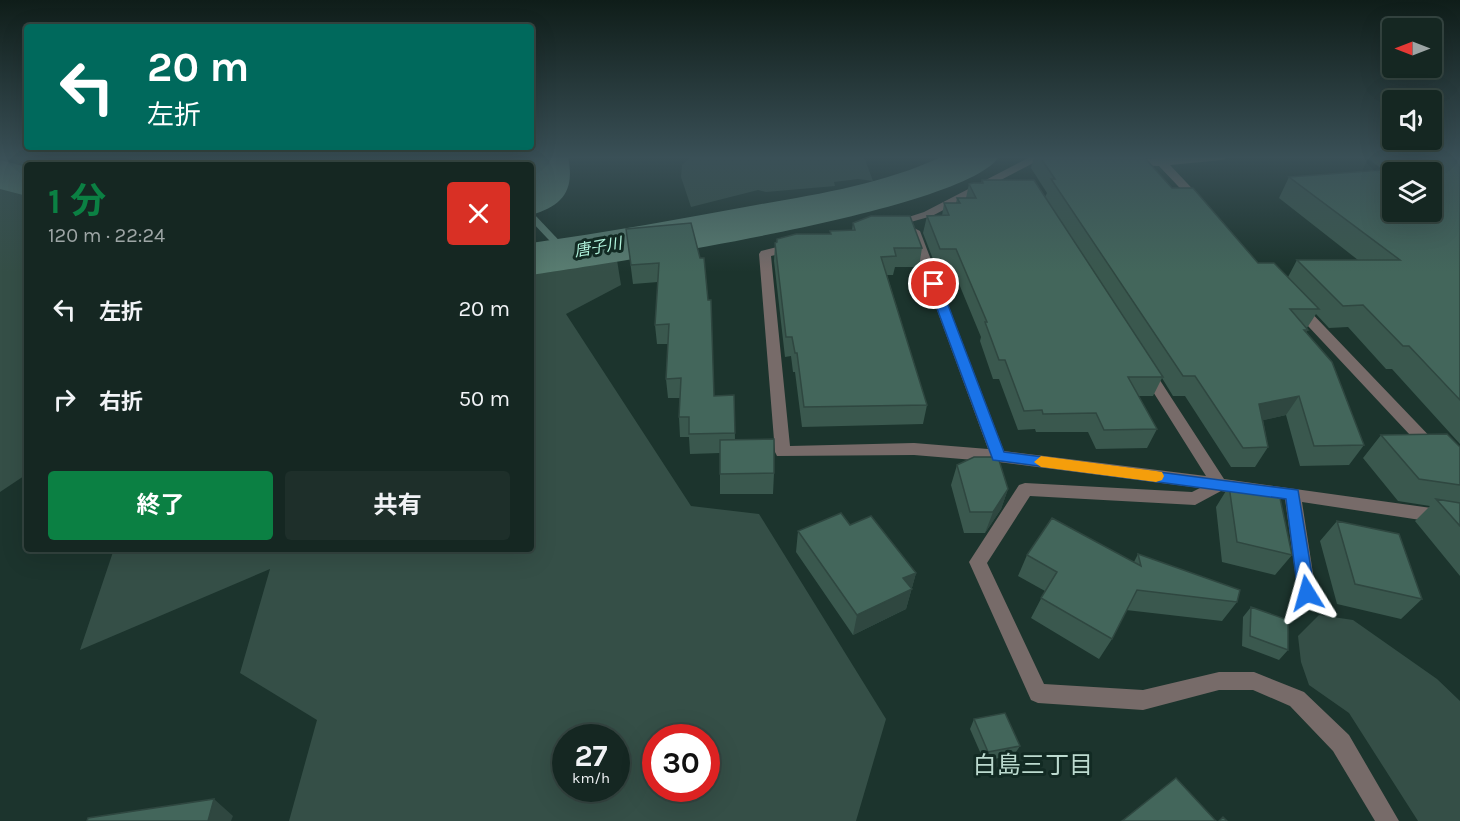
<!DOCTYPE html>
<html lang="ja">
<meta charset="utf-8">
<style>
:root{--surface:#152722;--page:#1e2f2a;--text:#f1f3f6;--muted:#9da5a5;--line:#344440;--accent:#0b8043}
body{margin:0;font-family:Karla,"Noto Sans JP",sans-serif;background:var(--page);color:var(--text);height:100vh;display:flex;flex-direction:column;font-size:22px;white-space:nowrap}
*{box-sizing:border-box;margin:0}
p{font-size:20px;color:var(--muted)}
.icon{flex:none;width:33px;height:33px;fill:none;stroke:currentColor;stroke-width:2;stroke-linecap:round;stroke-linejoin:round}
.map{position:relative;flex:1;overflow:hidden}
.panel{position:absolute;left:24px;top:162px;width:510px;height:390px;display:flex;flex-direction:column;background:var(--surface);border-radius:6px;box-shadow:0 6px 24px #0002,0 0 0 2px var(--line)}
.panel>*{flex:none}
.hud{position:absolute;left:24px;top:24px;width:510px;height:126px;border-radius:6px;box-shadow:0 6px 24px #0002,0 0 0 2px var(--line);background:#00695c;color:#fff;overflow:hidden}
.needle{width:39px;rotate:270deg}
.controls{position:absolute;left:1382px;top:18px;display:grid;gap:12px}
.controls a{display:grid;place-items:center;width:60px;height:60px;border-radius:6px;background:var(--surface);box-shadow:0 6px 24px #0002,0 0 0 2px var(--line);font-size:30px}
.speed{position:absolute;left:552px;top:724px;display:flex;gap:12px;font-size:30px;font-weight:700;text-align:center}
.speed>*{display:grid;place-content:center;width:78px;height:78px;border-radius:50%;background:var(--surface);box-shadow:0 6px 24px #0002,0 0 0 2px var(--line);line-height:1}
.speed small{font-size:15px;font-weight:400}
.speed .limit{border:9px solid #d22;background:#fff;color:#111}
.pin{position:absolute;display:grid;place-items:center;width:51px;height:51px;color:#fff;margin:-26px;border:3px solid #fff;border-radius:50%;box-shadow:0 2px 6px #0007}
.me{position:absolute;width:66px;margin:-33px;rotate:352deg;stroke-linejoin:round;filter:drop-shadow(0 0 4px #0008)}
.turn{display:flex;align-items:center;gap:21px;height:126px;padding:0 24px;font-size:27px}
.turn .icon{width:78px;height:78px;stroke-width:2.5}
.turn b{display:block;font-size:42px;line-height:51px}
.round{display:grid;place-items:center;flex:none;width:63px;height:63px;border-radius:6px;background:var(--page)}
.summary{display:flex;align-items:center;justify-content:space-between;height:102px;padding:0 24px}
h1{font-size:36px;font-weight:700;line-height:45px;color:var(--accent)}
.action{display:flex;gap:12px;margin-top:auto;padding:12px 24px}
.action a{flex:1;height:69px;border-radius:6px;background:var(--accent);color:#fff;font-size:24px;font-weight:700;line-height:69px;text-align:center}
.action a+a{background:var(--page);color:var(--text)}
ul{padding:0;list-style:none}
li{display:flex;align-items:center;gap:18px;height:90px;padding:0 24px}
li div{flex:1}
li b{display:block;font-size:22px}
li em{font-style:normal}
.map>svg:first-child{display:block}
</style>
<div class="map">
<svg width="1460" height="821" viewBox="0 0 1460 821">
<rect width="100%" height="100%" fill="#1c342d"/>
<path fill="#354f47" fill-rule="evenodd" d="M0 157H120L133 160 127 165H27V474L0 492Z
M691 157H864L873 181 858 179 834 182 835 186 766 192 758 190 691 207 681 177 682 165Z
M599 242 617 260 621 285 566 314 691 506 759 514 886 719 856 821H289L317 720 240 673 270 569 80 650 114 549H531V248ZM566 738H616V789H566ZM656 738H706V789H656Z
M1319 615 1353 620 1437 679 1460 701V821H1418L1349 713 1309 685 1301 662 1298 636Z"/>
<path fill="#597d71" d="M120 157H568C575 190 563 206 531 215V165H127L132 160Z"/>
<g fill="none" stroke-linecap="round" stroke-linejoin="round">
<path fill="#597d71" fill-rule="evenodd" d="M531 214H534L570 252V256H564L531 221Z"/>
<path fill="#597d71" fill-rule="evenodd" d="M941 157H999C961 212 610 263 531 275V243C607 232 681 219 756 205 819 194 883 184 941 157Z
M0 160 27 167V196L0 189Z"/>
<path fill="#776b69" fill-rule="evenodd" d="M1030 157 1056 158 1051 161H1037L932 216 893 227 887 224 924 212Z
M1193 157H1227L1222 160 1170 165 1203 200 1204 202 1199 205 1195 204 1159 166 1129 165 1124 162C1130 158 1181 158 1193 157Z
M914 228 920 231 1004 451 1206 476 1140 371 1147 366 1152 368 1224 479 1460 512V526L1302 502 1316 593 1314 599 1307 601 1300 599 1298 593 1285 499 1221 491 1195 505 1030 496 987 563 1044 684 1143 690 1219 672H1254L1304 692 1349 735 1399 821H1375L1333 751 1290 706 1253 690H1219L1143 710 1038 703 1031 700 969 562 1019 485 1025 483 1192 492 1200 488 998 462 914 455 777 456 775 452 759 254 761 251 793 243 797 244V250L771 256 790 446 914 443 988 449 908 231Z
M1298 303 1303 304 1460 468V484L1454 482 1293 310 1291 307 1293 304Z"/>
</g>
<path fill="#3a584e" d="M1034 157H1144L1172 188 1258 263 1288 277 1297 260H1358L1279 198 1289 177 1384 170 1365 157H1460V444L1392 369H1386L1348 327 1329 328 1316 314 1307 328 1308 330 1306 332 1364 445 1349 465 1300 466 1286 415 1263 420 1268 447 1255 467H1231L1185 396H1173L1162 378 1153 396H1138L1157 429 1147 448 1096 449 1088 432H1036L1035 429 1018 430 999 379H993L980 341 981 337 952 267H936L923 233 927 216H942L944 203H956L957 198H966L969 184 981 183 982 180 1045 197 1047 193 1031 168Z
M691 223 714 396 734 395 735 440 774 473 773 494H720V453L690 454 689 437H680L679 417 680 398H668L666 379 668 344H657L655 325 658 282 633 284 626 229Z
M853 223 922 248 919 267H895L893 275H887L927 405 923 424 802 427 795 372H793L791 356 785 357 774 261 775 243 777 242V239L830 234V231L852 230Z
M1381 435 1460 446V576L1415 521 1430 506 1398 501 1363 458Z
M957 465 1008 489 1001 509 985 533H964L951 485Z
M1229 486 1292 555 1275 575 1222 562 1216 507Z
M1337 521 1422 599 1401 619 1337 604 1320 541Z
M850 525 916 573 906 609 853 635 796 552 798 531Z
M1138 554 1237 602 1222 621 1126 610 1112 639 1099 659 1031 618 1045 591 1018 576 1027 555 1134 562Z
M1251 607 1288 650 1279 660 1242 646 1243 617Z
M974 719 1020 746 1014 755 984 761 970 729Z"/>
<path fill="#2f4740" d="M1299 396 1286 415 1247 424 1259 404Z
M1008 489 1001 509 985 533 993 512Z
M916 573 906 609 853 635 857 615 903 578Z
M214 799 233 816 231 821H208Z"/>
<path fill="#43665b" stroke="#2f4740" stroke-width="1.5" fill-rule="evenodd" d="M1040 157H1144L1172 188H1193L1258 263H1274L1319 309H1290L1308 330H1304L1332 362 1364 445 1314 446 1299 396 1259 404 1268 447 1243 448 1195 376H1183L1051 179H1055Z
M1407 157H1460V400L1409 346H1403L1363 305 1343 306 1297 260H1400L1289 177 1422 167ZM1392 172H1431V212H1392Z
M982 180H1034L1163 377H1128L1157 429 1104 430 1096 413 1043 414 1042 410 1024 411 1005 360H999L985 322H987L956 249H940L927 216 949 215 944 203H960L957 198H976L969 184 973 183H983Z
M871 216H910L922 248H894L896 256 881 257 927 405 804 407 797 353H795L792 337H786L775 243 777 242V239L796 234H831L830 231 855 230 853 223Z
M691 223 700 258H704L708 300H711L714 396 734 395 735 433 689 434V417H679L681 378 666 379 669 324 655 325 659 263 631 265 626 229Z
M1447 434 1460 447V485L1419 479 1381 435Z
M774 439V473L720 474V440Z
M974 457H998L1008 489 993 512H970L957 465Z
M1229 486 1280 498 1292 555 1237 542Z
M1436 499 1460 503V526Z
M841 513 850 525 871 516 916 573 903 578 912 589 857 615 798 531Z
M1052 518 1141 566 1138 554 1240 590 1237 602 1137 590 1112 639 1041 598 1057 572 1027 555Z
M1337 521 1399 534 1422 599 1355 584Z
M1251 607 1288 620V650L1250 636Z
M1005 713 1020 746 988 752 974 719Z
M1176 778 1216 821H1122Z
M214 799 208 821H87L88 818Z
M1223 817 1227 821H1219Z"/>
<linearGradient id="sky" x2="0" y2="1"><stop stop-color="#0f1d19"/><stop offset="0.58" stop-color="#3a5057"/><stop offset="1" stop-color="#3a5057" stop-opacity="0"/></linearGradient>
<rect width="1460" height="272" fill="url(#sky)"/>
<path fill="#1a73e8" stroke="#114b97" stroke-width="1.5" d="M934 281 940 284 1004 452 1298 490 1315 593 1313 598 1307 600 1301 598 1298 593 1286 499 993 460 928 284Z"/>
<path fill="#f59e0b" d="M1041 456 1156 471 1162 472 1164 476 1162 480 1156 482 1041 467 1034 462Z"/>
<g text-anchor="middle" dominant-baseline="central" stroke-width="6" stroke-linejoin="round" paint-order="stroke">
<g font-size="16" font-style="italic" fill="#b1f4dd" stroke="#122a23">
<text transform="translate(598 247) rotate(-10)">唐子川</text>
</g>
<g font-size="24" fill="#bcdacf" stroke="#122a23">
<text x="1033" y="765">白島三丁目</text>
</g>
</g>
</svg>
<div class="controls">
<a><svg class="needle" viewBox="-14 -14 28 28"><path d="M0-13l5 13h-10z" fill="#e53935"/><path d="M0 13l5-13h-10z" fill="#9da5a5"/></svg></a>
<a><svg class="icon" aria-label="sound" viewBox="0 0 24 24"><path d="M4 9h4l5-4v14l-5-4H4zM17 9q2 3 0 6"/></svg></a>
<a><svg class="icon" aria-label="layers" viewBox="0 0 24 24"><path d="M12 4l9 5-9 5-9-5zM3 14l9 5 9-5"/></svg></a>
</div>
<div class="speed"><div>27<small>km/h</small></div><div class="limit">30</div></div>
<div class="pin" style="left:934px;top:284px;background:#d93025"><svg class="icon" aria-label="arrive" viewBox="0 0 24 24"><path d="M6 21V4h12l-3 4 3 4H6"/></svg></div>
<svg class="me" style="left:1307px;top:593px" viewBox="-20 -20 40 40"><path d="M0-17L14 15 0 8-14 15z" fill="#1a73e8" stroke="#fff" stroke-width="4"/></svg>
<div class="hud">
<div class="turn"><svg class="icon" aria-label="left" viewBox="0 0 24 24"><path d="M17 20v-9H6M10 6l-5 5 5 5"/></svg><div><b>20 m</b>左折</div></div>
</div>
<section class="panel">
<div class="summary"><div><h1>1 分</h1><p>120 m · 22:24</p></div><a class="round" style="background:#d93025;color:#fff"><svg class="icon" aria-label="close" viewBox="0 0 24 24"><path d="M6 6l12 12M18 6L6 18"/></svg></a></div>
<ul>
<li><svg class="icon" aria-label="left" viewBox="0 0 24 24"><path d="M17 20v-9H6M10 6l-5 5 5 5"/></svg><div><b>左折</b></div><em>20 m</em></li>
<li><svg class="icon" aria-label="right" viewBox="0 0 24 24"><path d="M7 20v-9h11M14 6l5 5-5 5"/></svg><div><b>右折</b></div><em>50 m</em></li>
</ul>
<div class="action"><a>終了</a><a>共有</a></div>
</section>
</div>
